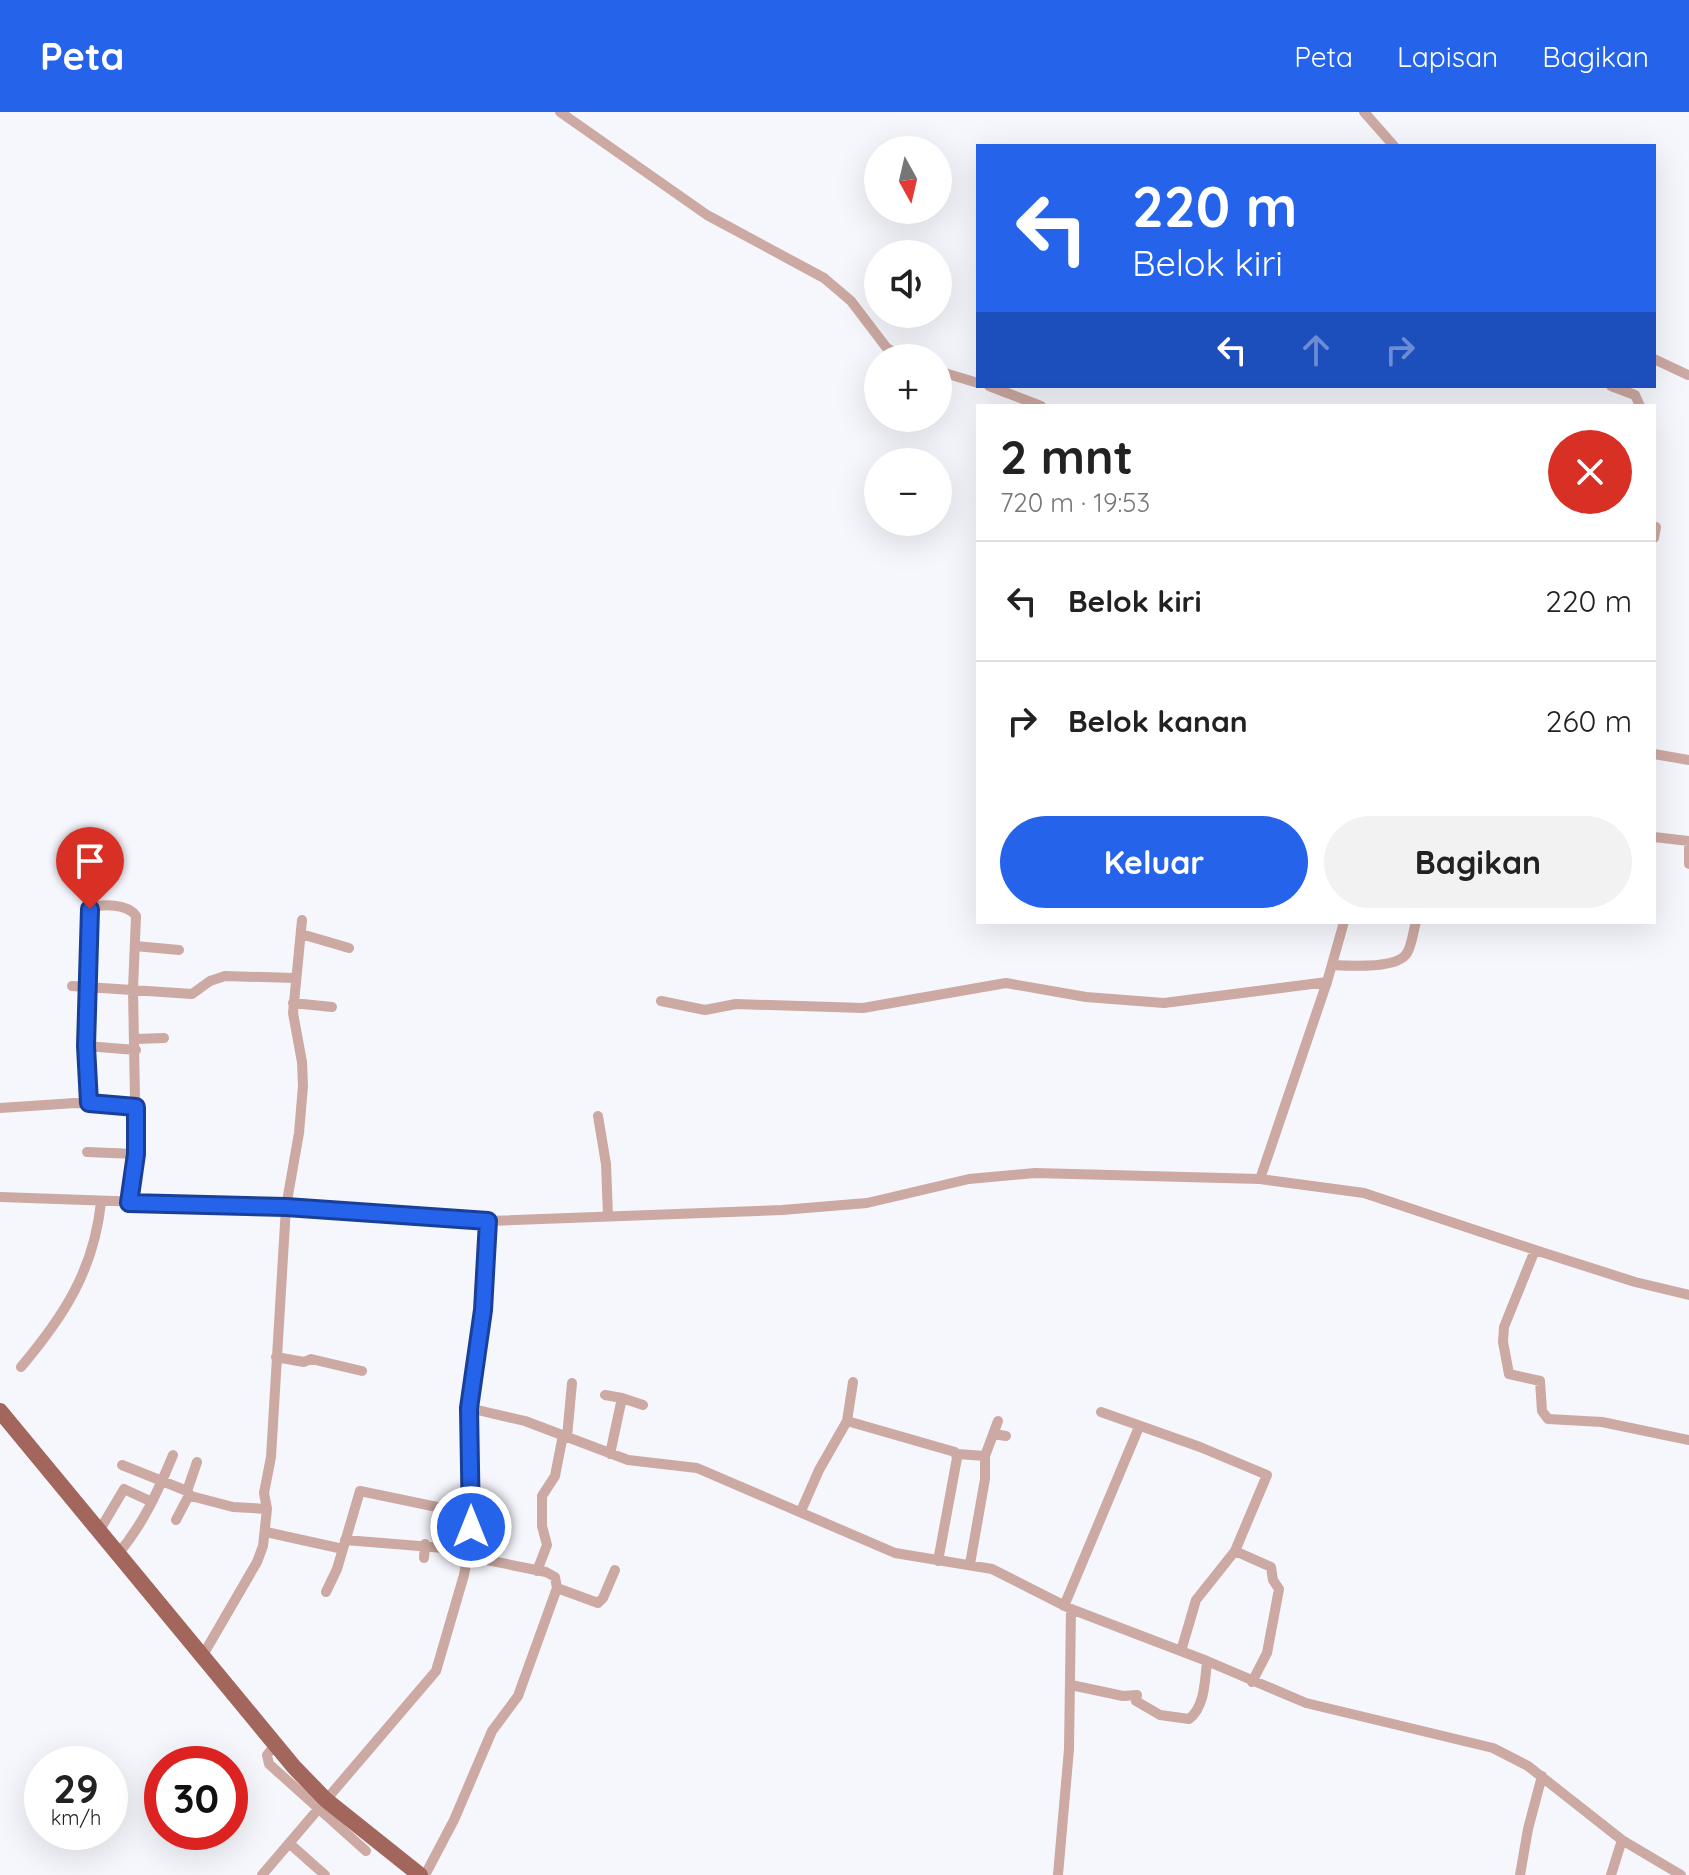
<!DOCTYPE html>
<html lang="id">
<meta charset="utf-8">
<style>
:root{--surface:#fff;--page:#f2f2f2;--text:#222;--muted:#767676;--line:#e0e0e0;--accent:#2563eb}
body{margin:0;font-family:Quicksand,sans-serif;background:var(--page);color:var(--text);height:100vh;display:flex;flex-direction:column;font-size:30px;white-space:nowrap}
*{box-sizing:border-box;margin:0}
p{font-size:26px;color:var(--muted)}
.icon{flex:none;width:44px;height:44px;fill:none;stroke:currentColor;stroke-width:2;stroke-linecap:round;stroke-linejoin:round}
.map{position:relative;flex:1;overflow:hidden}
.sheet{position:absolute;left:976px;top:292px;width:680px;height:520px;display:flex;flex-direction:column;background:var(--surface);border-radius:0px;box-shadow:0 8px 32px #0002}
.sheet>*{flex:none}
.guide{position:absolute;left:976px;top:32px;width:680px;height:244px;border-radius:0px;box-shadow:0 8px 32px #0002;background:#2563eb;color:#fff;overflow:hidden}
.needle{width:52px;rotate:172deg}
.fabs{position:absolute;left:864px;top:24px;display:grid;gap:16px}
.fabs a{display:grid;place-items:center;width:88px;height:88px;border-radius:50%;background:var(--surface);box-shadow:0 8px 32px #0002;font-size:40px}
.speed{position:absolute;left:24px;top:1634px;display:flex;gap:16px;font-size:40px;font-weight:700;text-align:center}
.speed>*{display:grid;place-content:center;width:104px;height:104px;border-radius:50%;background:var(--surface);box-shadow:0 8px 32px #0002;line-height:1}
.speed small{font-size:20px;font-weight:400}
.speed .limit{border:12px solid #d22;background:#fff;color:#111}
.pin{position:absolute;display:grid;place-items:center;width:68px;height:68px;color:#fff;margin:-82px -34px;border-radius:50% 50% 50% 0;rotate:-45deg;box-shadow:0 0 8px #0007}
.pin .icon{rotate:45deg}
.me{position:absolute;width:88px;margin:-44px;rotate:0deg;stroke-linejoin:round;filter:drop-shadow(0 0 6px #0008)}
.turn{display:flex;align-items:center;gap:28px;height:168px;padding:0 24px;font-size:36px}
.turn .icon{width:104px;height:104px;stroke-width:2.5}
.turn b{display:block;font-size:56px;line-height:68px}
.lanes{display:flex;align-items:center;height:76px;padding:0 24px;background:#0003;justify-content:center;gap:40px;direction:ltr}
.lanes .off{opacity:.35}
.round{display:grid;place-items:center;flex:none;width:84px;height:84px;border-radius:42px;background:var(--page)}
.overview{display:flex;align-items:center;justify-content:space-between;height:136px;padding:0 24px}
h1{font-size:48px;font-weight:800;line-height:60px}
.button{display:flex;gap:16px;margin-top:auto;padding:16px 24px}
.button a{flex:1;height:92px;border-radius:48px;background:var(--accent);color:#fff;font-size:32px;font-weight:800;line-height:92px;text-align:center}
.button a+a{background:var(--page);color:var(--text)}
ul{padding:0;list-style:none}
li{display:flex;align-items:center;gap:24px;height:120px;padding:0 24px;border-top:2px solid var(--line)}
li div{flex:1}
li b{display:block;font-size:30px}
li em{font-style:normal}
header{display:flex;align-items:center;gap:48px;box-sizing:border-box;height:112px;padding:0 40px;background:var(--accent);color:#fff}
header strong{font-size:38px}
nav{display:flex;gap:44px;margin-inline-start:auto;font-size:28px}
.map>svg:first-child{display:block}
</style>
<header>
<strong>Peta</strong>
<nav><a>Peta</a><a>Lapisan</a><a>Bagikan</a></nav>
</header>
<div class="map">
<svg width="1689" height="1763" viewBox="0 0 1689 1763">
<rect width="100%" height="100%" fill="#f6f6fd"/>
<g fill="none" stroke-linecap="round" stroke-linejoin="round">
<path stroke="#cca9a2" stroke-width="10" d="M560 0 707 103 824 166 851 189 886 235 901 246
M1364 0 1394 34
M1654 247 1688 263
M938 259 978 271
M989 274 1041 294
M1611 274 1635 283 1640 294
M1654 426 1656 415
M1654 642 1689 648
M1654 725 1689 729
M1689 736V752
M301 822 349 836
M135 834 179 838
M1332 853C1349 854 1398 857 1407 841 1412 833 1413 820 1416 810
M72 874 192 882 210 869 225 864 295 866
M661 889 705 898 736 892 863 896 1006 871 1086 885 1164 891 1327 870
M293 891 332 895
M136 927 164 926
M86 934 136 938
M89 991 86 934 90 797C102 791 128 792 136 804L133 877 136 1042 129 1091
M0 996 75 991 136 995
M598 1004 606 1052 608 1104
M87 1040 136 1042
M1260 1067 1327 870 1344 810
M0 1085 286 1095 488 1109 782 1098 867 1091 969 1067 1035 1061 1260 1067 1364 1081 1535 1138 1635 1170 1689 1183
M1535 1138 1504 1215 1503 1230 1509 1262 1540 1269 1542 1299 1548 1307 1602 1310 1689 1328
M276 1245 304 1250 311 1247 362 1259
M21 1255C64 1204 94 1158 101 1090
M605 1283 622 1286
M469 1296 483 1198 488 1109
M1101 1300 1200 1335 1267 1363 1235 1439 1196 1488 1181 1539
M847 1309 853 1270
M994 1322 1006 1324
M567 1325 572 1271
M610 1342 622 1286 643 1293
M957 1342 985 1344 998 1309
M122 1353 187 1379 191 1384 233 1395 267 1397
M187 1379 197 1350
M801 1399 819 1358 847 1309 955 1340 957 1346 938 1449
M176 1408 189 1383
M266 1420 343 1437
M98 1421 124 1377 152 1390
M345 1428 469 1438
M1235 1439 1271 1455 1273 1468 1279 1477 1267 1541 1252 1570
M117 1443C143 1413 158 1379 173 1343
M467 1444 546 1460 555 1465 557 1476
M424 1446 425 1432
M970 1452 985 1367V1344
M537 1459 547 1433 542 1414V1384L555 1364 563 1323
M326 1480 337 1457 360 1379 471 1402
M1064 1494 1139 1315
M203 1543 257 1450 263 1434 267 1397 264 1381 271 1345 286 1095 299 1021 303 974 302 950 293 901 302 808
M1071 1573 1123 1584 1137 1583 1136 1589 1160 1603 1189 1607C1205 1595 1205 1568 1207 1549
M275 1633 267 1643 269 1652 366 1739
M290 1732 325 1763
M262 1763 436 1559 464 1463 470 1430 469 1296 525 1309 628 1348 697 1356 895 1441 992 1457 1071 1497 1207 1549 1306 1591 1493 1636 1528 1654 1622 1728 1681 1763
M425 1763 454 1708 492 1619 518 1584 557 1476 598 1491 603 1486 615 1458
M1058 1763 1069 1637 1071 1497
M1520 1763 1528 1717 1542 1664
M1611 1763 1622 1728"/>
<path stroke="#a3665c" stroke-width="16" d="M0 1299 294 1655 326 1688 420 1763"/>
</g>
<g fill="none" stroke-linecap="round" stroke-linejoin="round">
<g stroke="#184099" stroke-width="20">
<path id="route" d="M90 797 86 934 89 991 136 995V1042L129 1091 286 1095 488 1109 483 1198 469 1296 471 1415"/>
</g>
<use href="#route" stroke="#2563eb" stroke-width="14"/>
</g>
</svg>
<div class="fabs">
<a><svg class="needle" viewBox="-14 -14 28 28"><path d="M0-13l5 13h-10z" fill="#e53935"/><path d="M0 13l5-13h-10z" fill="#767676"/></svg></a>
<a><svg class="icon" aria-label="sound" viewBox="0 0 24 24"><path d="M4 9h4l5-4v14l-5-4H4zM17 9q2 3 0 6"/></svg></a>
<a>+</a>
<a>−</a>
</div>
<div class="speed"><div>29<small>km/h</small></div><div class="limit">30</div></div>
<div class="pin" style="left:90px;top:797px;background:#d93025"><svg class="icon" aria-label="arrive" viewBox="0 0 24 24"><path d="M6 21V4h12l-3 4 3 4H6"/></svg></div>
<svg class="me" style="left:471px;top:1415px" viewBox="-20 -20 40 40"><circle r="17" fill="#2563eb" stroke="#fff" stroke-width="3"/><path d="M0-11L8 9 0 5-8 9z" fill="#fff"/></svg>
<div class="guide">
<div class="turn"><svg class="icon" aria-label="left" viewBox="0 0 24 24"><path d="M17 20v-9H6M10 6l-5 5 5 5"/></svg><div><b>220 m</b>Belok kiri</div></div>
<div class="lanes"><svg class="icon" aria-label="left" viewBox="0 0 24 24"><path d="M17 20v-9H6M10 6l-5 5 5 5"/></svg><svg class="icon off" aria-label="ahead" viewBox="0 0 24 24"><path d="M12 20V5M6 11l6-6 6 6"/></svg><svg class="icon off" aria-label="right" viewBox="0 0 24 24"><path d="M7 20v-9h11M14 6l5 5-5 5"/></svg></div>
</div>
<section class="sheet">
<div class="overview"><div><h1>2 mnt</h1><p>720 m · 19:53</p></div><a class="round" style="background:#d93025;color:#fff"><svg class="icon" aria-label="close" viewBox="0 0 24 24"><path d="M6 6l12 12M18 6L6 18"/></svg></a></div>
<ul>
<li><svg class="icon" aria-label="left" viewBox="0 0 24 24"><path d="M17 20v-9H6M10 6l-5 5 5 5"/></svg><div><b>Belok kiri</b></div><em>220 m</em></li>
<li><svg class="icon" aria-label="right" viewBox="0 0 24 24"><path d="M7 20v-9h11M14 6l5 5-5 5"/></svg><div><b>Belok kanan</b></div><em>260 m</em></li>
</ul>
<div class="button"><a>Keluar</a><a>Bagikan</a></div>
</section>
</div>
